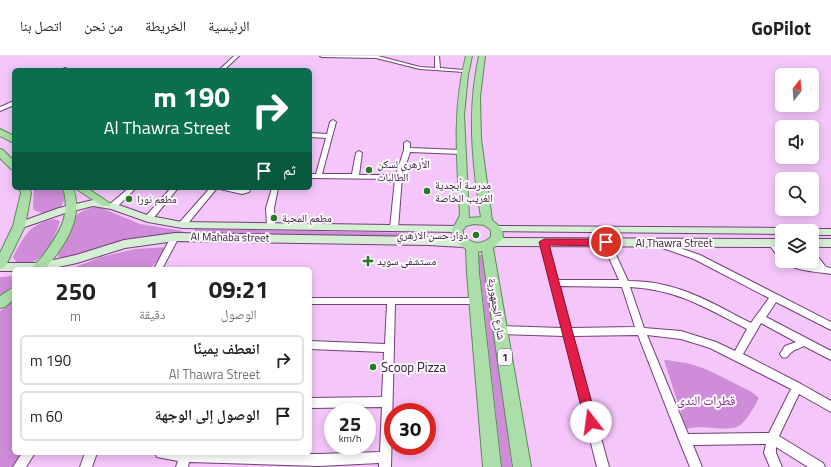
<!DOCTYPE html>
<html lang="ar">
<meta charset="utf-8">
<style>
:root{--surface:#fff;--page:#f2f2f2;--text:#222;--muted:#767676;--line:#e0e0e0}
body{margin:0;font-family:"Titillium Web","Noto Naskh Arabic",sans-serif;background:var(--page);color:var(--text);direction:rtl;height:100vh;display:flex;flex-direction:column;font-size:15px;white-space:nowrap}
*{box-sizing:border-box;margin:0}
p{font-size:13px;color:var(--muted)}
.icon{flex:none;width:22px;height:22px;fill:none;stroke:currentColor;stroke-width:2;stroke-linecap:round;stroke-linejoin:round}
.map{position:relative;flex:1;overflow:hidden;direction:ltr}
.side{position:absolute;left:12px;top:211px;width:300px;height:188px;display:flex;flex-direction:column;background:var(--surface);border-radius:6px;box-shadow:0 2px 10px #0003;direction:rtl}
.side>*{flex:none}
.guide{position:absolute;left:12px;top:12px;width:300px;height:122px;border-radius:6px;box-shadow:0 2px 10px #0003;direction:rtl;background:#0b6e4f;color:#fff;overflow:hidden}
.needle{width:26px;rotate:17deg}
.buttons{position:absolute;left:775px;top:12px;display:grid;gap:8px}
.buttons a{display:grid;place-items:center;width:44px;height:44px;border-radius:6px;background:var(--surface);box-shadow:0 2px 10px #0003;font-size:20px}
.speed{position:absolute;left:324px;top:347px;display:flex;gap:8px;font-size:20px;font-weight:700;text-align:center}
.speed>*{display:grid;place-content:center;width:52px;height:52px;border-radius:50%;background:var(--surface);box-shadow:0 2px 10px #0003;line-height:1}
.speed small{font-size:10px;font-weight:400}
.speed .limit{border:6px solid #d22;background:#fff;color:#111}
.pin{position:absolute;display:grid;place-items:center;width:34px;height:34px;color:#fff;margin:-17px;border:2px solid #fff;border-radius:50%;box-shadow:0 1px 4px #0007}
.me{position:absolute;width:44px;margin:-22px;rotate:345deg;stroke-linejoin:round;filter:drop-shadow(0 0 3px #0008)}
.turn{display:flex;align-items:center;gap:14px;height:84px;padding:0 16px;font-size:18px}
.turn .icon{width:52px;height:52px;stroke-width:2.5}
.turn b{display:block;font-size:28px;line-height:34px}
.then{display:flex;align-items:center;height:38px;padding:0 16px;background:#0003;gap:8px;font-size:15px}
.eta{display:flex;justify-content:space-evenly;align-items:center;height:68px;text-align:center}
.eta b{font-size:24px;font-weight:700;line-height:28px}
ul{padding:0;list-style:none}
li{display:flex;align-items:center;gap:12px;height:50px;margin:0 8px 6px;padding:0 8px;border:2px solid var(--line);border-radius:6px}
li div{flex:1}
li b{display:block;font-size:15px}
li em{font-style:normal}
header{display:flex;align-items:center;gap:24px;box-sizing:border-box;height:56px;padding:0 20px;background:var(--surface);border-bottom:1px solid var(--line)}
header strong{font-size:19px}
nav{display:flex;gap:22px;margin-inline-start:auto;font-size:14px}
.map>svg:first-child{display:block}
</style>
<header>
<strong>GoPilot</strong>
<nav><a>الرئيسية</a><a>الخريطة</a><a>من نحن</a><a>اتصل بنا</a></nav>
</header>
<div class="map">
<svg width="831" height="411" viewBox="0 0 831 411">
<rect width="100%" height="100%" fill="#f5c6fa"/>
<path fill="#cf8cd8" d="M34 132H61C74 153 45 163 33 153Z
M99 151 140 168 183 175 181 180 71 201 59 202 57 195 73 170 72 164C81 154 87 152 99 151Z
M54 163 60 165C57 176 45 202 33 206 27 208 22 208 17 207L13 201C24 180 29 168 54 163Z
M195 173 416 177 427 181 426 182 192 179Z
M169 191 150 213H70L101 201 135 193Z
M478 199H484L512 411H502Z
M14 220V231L0 242V221Z
M14 244V397H24L14 411H0V255Z
M664 304C695 307 705 312 732 326 741 331 751 334 759 342 739 379 738 373 698 371 694 371 691 373 686 372Z"/>
<g fill="none" stroke-linecap="round" stroke-linejoin="round">
<g stroke="#724079" stroke-width="2">
<path id="street" d="M234 0H239L224 14H219Z
M320 0H378L420 11 435 12V0H439L440 12 464 14 466 15 464 16 420 13 376 2 322 1Z
M65 12 69 14H61Z
M14 45V49L0 55V51Z
M333 64 336 66 322 118H352L356 97 359 95 362 97 359 119H396L404 94V87L407 85 410 87V92L461 94 464 96 461 98 410 96 402 121 398 172 394 174 390 172 395 123 310 122V118H316L326 82 310 81V77L327 78 330 66Z
M129 132H136L116 152H110L109 150 110 148Z
M171 132H178L151 165H145L144 163 145 161Z
M210 132H217L185 171H179L178 169 179 167Z
M219 132H232L242 134 245 132H251L249 136 242 138 220 133Z
M272 132H278L274 152 275 170 271 172 267 170 266 152Z
M175 178 179 181 162 213H154L172 179Z
M544 183 548 186 558 224H619L602 186 606 183 610 186 628 225C640 225 652 226 664 229 696 236 723 253 751 267L769 242 694 203 654 189 653 187 657 184 700 199 831 266V274L776 246 766 261 831 295V304L804 290C801 292 795 293 792 296 787 299 789 303 782 301L780 298 785 290 796 286 761 267 743 298 801 328 831 345V356L799 338 779 380 823 407 825 411H808L776 391V397L782 411H770L764 397 766 388 693 389 702 411H690L679 384 638 279 573 280 609 411H597L564 280 500 278 497 277 495 274 497 271 500 270 562 272 540 186ZM560 230 622 231 635 271 571 272ZM630 231C679 234 706 252 747 273L735 295 716 286 681 275 644 272ZM647 279 681 283 710 292 791 333 769 377 688 378Z
M772 184C780 187 782 195 782 203L779 202 768 187Z
M812 196 815 197 826 211 831 212V218C819 216 789 214 782 205H792L816 209 812 205Z
M310 242H476L479 243 480 245 479 247 476 248H395L391 411H379V407L319 410 189 406 188 411H176L178 405 157 401 155 397 319 398 380 396 382 351 310 352V342L382 341 384 296 310 293V285L385 288 387 248H310Z
M22 397H35L26 411H13Z
M85 397H97L92 411H80Z"/>
</g>
<g stroke="#724079" stroke-width="2">
<path id="secondary" d="M93 144 116 148 150 160 182 166 457 170 462 173 457 176 182 172 148 166 111 153 93 150 65 157 19 173 14 170 15 168 59 152Z
M496 170 782 172 787 175H782V178L492 175 491 173Z
M812 173H831V179H812V175H807Z
M175 177 428 181 463 183 467 184 468 187 467 190 463 191 428 189 175 185 125 192 77 207 49 213H14V215H0V207H40L76 199 124 184Z
M494 182 782 183V191L494 190 490 189 489 186 490 183Z
M812 183H831V191H812Z"/>
</g>
<g stroke="#5c8b59" stroke-width="2">
<path id="primary" d="M466 0H472L468 19 464 59 469 162 481 161C472 107 467 54 479 0H485L480 41 481 83 492 164 502 173 503 182 493 192 531 411H513L482 195 478 196 479 217 501 411H483L467 217 466 193C458 188 452 183 452 173L456 167 460 159C457 105 452 53 466 0ZM474 168 484 169 491 174V181C482 189 472 189 463 179V174L466 170Z
M0 73 14 80V87L0 80Z
M0 93 3 94 14 105V114L11 113 0 102Z
M19 132H29L31 137 25 170 6 209 4 212 0 213V197L13 170 21 137Z
M63 132H73C84 162 65 189 46 212L32 213C34 208 39 205 42 201 58 178 72 161 63 132Z
M75 132H87L111 148 110 150H102Z
M14 231V243L5 251 0 252V240Z"/>
</g>
<use href="#street" fill="#fff" fill-rule="evenodd"/>
<use href="#secondary" fill="#d5eed4" fill-rule="evenodd"/>
<use href="#primary" fill="#abdea8" fill-rule="evenodd"/>
</g>
<path fill="#e11d48" stroke="#92132f" d="M544 183H606L610 186 606 190 549 189 597 366 596 370 591 372 587 370 585 366 539 186Z"/>
<g fill="#277a25" stroke="#fdf7fe" stroke-width="1.5">
<circle cx="369" cy="114" r="4"/>
<circle cx="427" cy="135" r="4"/>
<circle cx="129" cy="143" r="4"/>
<circle cx="274" cy="162" r="4"/>
<circle cx="476" cy="179" r="4"/>
<path d="M366 199h4v4h4v4h-4v4h-4v-4h-4v-4h4z"/>
<circle cx="373" cy="311" r="4"/>
</g>
<g text-anchor="middle" dominant-baseline="central" stroke-width="4" stroke-linejoin="round" paint-order="stroke">
<rect fill="#fdf7fe" stroke="#6e5d70" stroke-width="1" x="498" y="293" width="14" height="16" rx="3"/>
<g font-size="10" font-weight="bold" fill="#301b33">
<text x="505" y="301">1</text>
</g>
<g font-size="11" fill="#301b33" stroke="#fdf7fe" text-anchor="start">
<text x="377" y="108">الأزهري لسكن<tspan x="377" dy="13">الطالبات</tspan></text>
<text x="435" y="129">مدرسة أبجدية<tspan x="435" dy="13">الغريب الخاصة</tspan></text>
<text x="137" y="143">مطعم نورا</text>
<text x="282" y="162">مطعم المحبة</text>
<text x="468" y="179" text-anchor="end">دوار حسن الازهري</text>
<text x="377" y="205">مستشفى سويد</text>
</g>
<g font-size="11" fill="#301b33" stroke="#fdf7fe">
<text transform="translate(230 181) rotate(1)">Al Mahaba street</text>
<text x="674" y="187">Al Thawra Street</text>
<text transform="translate(497 253) rotate(81)">شارع الجمهورية</text>
</g>
<g font-size="13" fill="#301b33" stroke="#fdf7fe" text-anchor="start">
<text x="381" y="311">Scoop Pizza</text>
</g>
<g font-size="13" fill="#7f2b8a" stroke="#fdf7fe">
<text x="706" y="344">قطرات الندى</text>
</g>
</g>
</svg>
<div class="buttons">
<a><svg class="needle" viewBox="-14 -14 28 28"><path d="M0-13l5 13h-10z" fill="#e53935"/><path d="M0 13l5-13h-10z" fill="#767676"/></svg></a>
<a><svg class="icon" aria-label="sound" viewBox="0 0 24 24"><path d="M4 9h4l5-4v14l-5-4H4zM17 9q2 3 0 6"/></svg></a>
<a><svg class="icon" aria-label="search" viewBox="0 0 24 24"><circle cx="10" cy="10" r="6"/><path d="M15 15l6 6"/></svg></a>
<a><svg class="icon" aria-label="layers" viewBox="0 0 24 24"><path d="M12 4l9 5-9 5-9-5zM3 14l9 5 9-5"/></svg></a>
</div>
<div class="speed"><div>25<small>km/h</small></div><div class="limit">30</div></div>
<div class="pin" style="left:606px;top:186px;background:#d93025"><svg class="icon" aria-label="arrive" viewBox="0 0 24 24"><path d="M6 21V4h12l-3 4 3 4H6"/></svg></div>
<svg class="me" style="left:591px;top:366px" viewBox="-20 -20 40 40"><circle r="19" fill="#fff"/><path d="M0-13L10 11 0 6-10 11z" fill="#e11d48"/></svg>
<div class="guide">
<div class="turn"><svg class="icon" aria-label="right" viewBox="0 0 24 24"><path d="M7 20v-9h11M14 6l5 5-5 5"/></svg><div><b>190 m</b>Al Thawra Street</div></div>
<div class="then">ثم<svg class="icon" aria-label="arrive" viewBox="0 0 24 24"><path d="M6 21V4h12l-3 4 3 4H6"/></svg></div>
</div>
<section class="side">
<div class="eta">
<div><b>09:21</b><p>الوصول</p></div>
<div><b>1</b><p>دقيقة</p></div>
<div><b>250</b><p>m</p></div>
</div>
<ul>
<li><svg class="icon" aria-label="right" viewBox="0 0 24 24"><path d="M7 20v-9h11M14 6l5 5-5 5"/></svg><div><b>انعطف يمينًا</b><p>Al Thawra Street</p></div><em>190 m</em></li>
<li><svg class="icon" aria-label="arrive" viewBox="0 0 24 24"><path d="M6 21V4h12l-3 4 3 4H6"/></svg><div><b>الوصول إلى الوجهة</b></div><em>60 m</em></li>
</ul>
</section>
</div>
